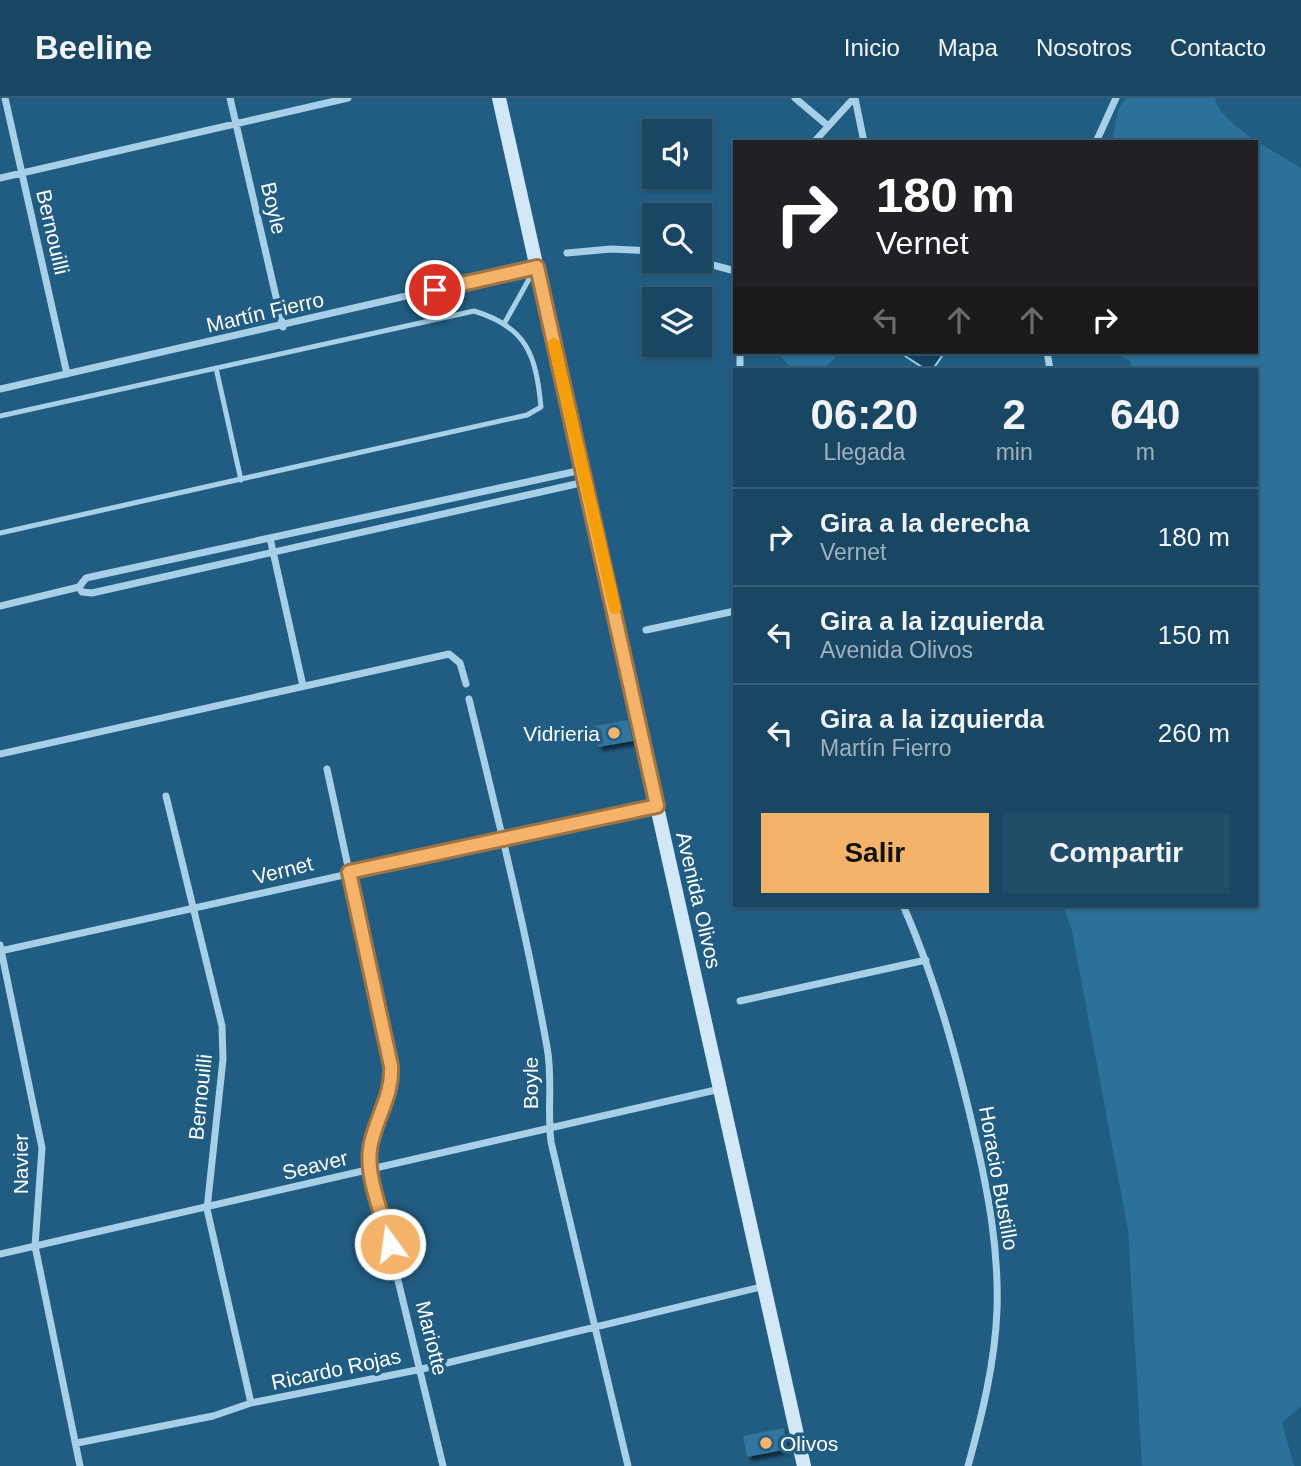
<!DOCTYPE html>
<html lang="es">
<meta charset="utf-8">
<style>
:root{--surface:#194662;--page:#224d68;--text:#f1f3f6;--muted:#9fb1be;--line:#375e77;--accent:#f5b369}
body{margin:0;font-family:Arial,sans-serif;background:var(--page);color:var(--text);height:100vh;display:flex;flex-direction:column;font-size:26px;white-space:nowrap}
*{box-sizing:border-box;margin:0}
p{font-size:23px;color:var(--muted)}
.icon{flex:none;width:38px;height:38px;fill:none;stroke:currentColor;stroke-width:2;stroke-linecap:round;stroke-linejoin:round}
.map{position:relative;flex:1;overflow:hidden}
.sheet{position:absolute;left:733px;top:270px;width:525px;height:539px;display:flex;flex-direction:column;background:var(--surface);border-radius:0px;box-shadow:0 2px 5px #0004,0 0 0 2px var(--line)}
.sheet>*{flex:none}
.banner{position:absolute;left:733px;top:42px;width:525px;height:214px;border-radius:0px;box-shadow:0 2px 5px #0004,0 0 0 2px var(--line);background:#202124;color:#fff;overflow:hidden}
.buttons{position:absolute;left:642px;top:21px;display:grid;gap:14px}
.buttons a{display:grid;place-items:center;width:70px;height:70px;border-radius:0px;background:var(--surface);box-shadow:0 2px 5px #0004,0 0 0 2px var(--line);font-size:35px}
.pin{position:absolute;display:grid;place-items:center;width:60px;height:60px;color:#fff;margin:-30px;border:4px solid #fff;border-radius:50%;box-shadow:0 2px 7px #0007}
.me{position:absolute;width:77px;margin:-38px;rotate:346deg;stroke-linejoin:round;filter:drop-shadow(0 0 5px #0008)}
.turn{display:flex;align-items:center;gap:24px;height:147px;padding:0 28px;font-size:32px}
.turn .icon{width:91px;height:91px;stroke-width:2.5}
.turn b{display:block;font-size:49px;line-height:60px}
.lanes{display:flex;align-items:center;height:66px;padding:0 28px;background:#0003;justify-content:center;gap:35px;direction:ltr}
.lanes .off{opacity:.35}
.eta{display:flex;justify-content:space-evenly;align-items:center;height:119px;text-align:center}
.eta b{font-size:42px;font-weight:800;line-height:49px}
.primary-button{display:flex;gap:14px;margin-top:auto;padding:14px 28px}
.primary-button a{flex:1;height:80px;border-radius:0px;background:var(--accent);color:#111;font-size:28px;font-weight:800;line-height:80px;text-align:center}
.primary-button a+a{background:var(--page);color:var(--text)}
ul{padding:0;list-style:none}
li{display:flex;align-items:center;gap:21px;height:98px;padding:0 28px;border-top:2px solid var(--line)}
li div{flex:1}
li b{display:block;font-size:26px}
li em{font-style:normal}
header{display:flex;align-items:center;gap:42px;box-sizing:border-box;height:98px;padding:0 35px;background:var(--surface);border-bottom:2px solid var(--line)}
header strong{font-size:33px}
nav{display:flex;gap:38px;margin-inline-start:auto;font-size:24px}
.map>svg:first-child{display:block}
</style>
<header>
<strong>Beeline</strong>
<nav><a>Inicio</a><a>Mapa</a><a>Nosotros</a><a>Contacto</a></nav>
</header>
<div class="map">
<svg width="1301" height="1368" viewBox="0 0 1301 1368">
<defs>
<filter id="shadow"><feDropShadow dx="4" dy="4" stdDeviation="2" flood-color="#0009"/></filter>
</defs>
<rect width="100%" height="100%" fill="#215d82"/>
<path fill="#2b719a" d="M1126 0H1215C1220 27 1279 56 1301 70V1308L1282 1325 1294 1368H1142L1128 1132 1072 833 1063 807H1256V271H1131V264L1115 254H1256V44H1112L1118 12Z
M776 254H841L824 271H793Z"/>
<path fill="#164461" stroke="#9bcee9" stroke-width="2" d="M899 254H935L942 258 933 271H925Z"/>
<path fill="#30769f" filter="url(#shadow)" d="M628 622 633 643 598 649 594 628Z
M784 1330 788 1351 747 1359 743 1338Z"/>
<g fill="none" stroke-linecap="round" stroke-linejoin="round">
<path stroke="#a7d0e8" stroke-width="5" d="M504 226 533 174
M216 270 241 382
M0 318 474 213C527 229 536 257 541 309L527 317 0 435"/>
<path stroke="#a7d0e8" stroke-width="7" d="M5 0 67 276
M230 0 283 229
M795 0 827 27
M855 0 864 44
M814 44 854 0
M1096 44 1116 0
M0 80 348 0
M567 155 611 151 654 153
M698 163 735 173
M1047 254 1050 271
M740 271V254
M0 291 537 168
M582 372 86 480 79 489 82 494 92 495 585 384
M270 440 303 588
M0 508 79 489
M646 532 735 513
M469 601C497 716 526 832 547 949 553 980 547 1013 551 1044L628 1368
M0 656 449 556 460 565 466 586
M327 671 391 968C393 1005 366 1034 371 1071L443 1368
M166 698 222 928 223 961 207 1111 251 1305
M903 807C935 880 956 956 974 1034 988 1093 999 1151 997 1212 995 1265 982 1317 968 1368
M0 847 42 1050 35 1148 80 1368
M0 853 656 708
M740 903 926 862
M0 1156 720 991
M77 1345 213 1318 251 1305 422 1271 765 1188"/>
<path stroke="#d2e8f7" stroke-width="14" d="M499 0 804 1368"/>
</g>
<g fill="none" stroke-linecap="round" stroke-linejoin="round">
<g stroke="#9f7444" stroke-width="18">
<path id="route" d="M390 1146C383 1118 366 1080 370 1051 374 1022 393 999 391 968L349 774 657 708 537 169 435 192"/>
</g>
<use href="#route" stroke="#f5b369" stroke-width="12"/>
<path stroke="#f59e0b" stroke-width="12" d="M554 246 615 510"/>
</g>
<g fill="#f5b369" stroke="#215d82" stroke-width="2.5">
<circle cx="614" cy="635" r="7"/>
<circle cx="766" cy="1345" r="7"/>
</g>
<g text-anchor="middle" dominant-baseline="central" stroke-width="7" stroke-linejoin="round" paint-order="stroke">
<g font-size="21" fill="#fff" stroke="#215d82">
<text transform="translate(274 110) rotate(77)">Boyle</text>
<text transform="translate(53 134) rotate(77)">Bernouilli</text>
<text transform="translate(265 214) rotate(-13)">Martín Fierro</text>
<text transform="translate(283 772) rotate(-14)">Vernet</text>
<text transform="translate(699 802) rotate(77)">Avenida Olivos</text>
<text transform="translate(530 985) rotate(-90)">Boyle</text>
<text transform="translate(200 999) rotate(-84)">Bernouilli</text>
<text transform="translate(20 1066) rotate(-90)">Navier</text>
<text transform="translate(315 1067) rotate(-14)">Seaver</text>
<text transform="translate(999 1080) rotate(80)">Horacio Bustillo</text>
<text transform="translate(432 1240) rotate(76)">Mariotte</text>
<text transform="translate(336 1271) rotate(-12)">Ricardo Rojas</text>
</g>
<g font-size="21" fill="#fff" stroke="#215d82" text-anchor="end">
<text x="600" y="635">Vidrieria</text>
<text x="780" y="1345" text-anchor="start">Olivos</text>
</g>
</g>
</svg>
<div class="buttons">
<a><svg class="icon" aria-label="sound" viewBox="0 0 24 24"><path d="M4 9h4l5-4v14l-5-4H4zM17 9q2 3 0 6"/></svg></a>
<a><svg class="icon" aria-label="search" viewBox="0 0 24 24"><circle cx="10" cy="10" r="6"/><path d="M15 15l6 6"/></svg></a>
<a><svg class="icon" aria-label="layers" viewBox="0 0 24 24"><path d="M12 4l9 5-9 5-9-5zM3 14l9 5 9-5"/></svg></a>
</div>
<div class="pin" style="left:435px;top:192px;background:#d93025"><svg class="icon" aria-label="arrive" viewBox="0 0 24 24"><path d="M6 21V4h12l-3 4 3 4H6"/></svg></div>
<svg class="me" style="left:390px;top:1146px" viewBox="-20 -20 40 40"><circle r="17" fill="#f5b369" stroke="#fff" stroke-width="3"/><path d="M0-11L8 9 0 5-8 9z" fill="#fff"/></svg>
<div class="banner">
<div class="turn"><svg class="icon" aria-label="right" viewBox="0 0 24 24"><path d="M7 20v-9h11M14 6l5 5-5 5"/></svg><div><b>180 m</b>Vernet</div></div>
<div class="lanes"><svg class="icon off" aria-label="left" viewBox="0 0 24 24"><path d="M17 20v-9H6M10 6l-5 5 5 5"/></svg><svg class="icon off" aria-label="ahead" viewBox="0 0 24 24"><path d="M12 20V5M6 11l6-6 6 6"/></svg><svg class="icon off" aria-label="ahead" viewBox="0 0 24 24"><path d="M12 20V5M6 11l6-6 6 6"/></svg><svg class="icon" aria-label="right" viewBox="0 0 24 24"><path d="M7 20v-9h11M14 6l5 5-5 5"/></svg></div>
</div>
<section class="sheet">
<div class="eta">
<div><b>06:20</b><p>Llegada</p></div>
<div><b>2</b><p>min</p></div>
<div><b>640</b><p>m</p></div>
</div>
<ul>
<li><svg class="icon" aria-label="right" viewBox="0 0 24 24"><path d="M7 20v-9h11M14 6l5 5-5 5"/></svg><div><b>Gira a la derecha</b><p>Vernet</p></div><em>180 m</em></li>
<li><svg class="icon" aria-label="left" viewBox="0 0 24 24"><path d="M17 20v-9H6M10 6l-5 5 5 5"/></svg><div><b>Gira a la izquierda</b><p>Avenida Olivos</p></div><em>150 m</em></li>
<li><svg class="icon" aria-label="left" viewBox="0 0 24 24"><path d="M17 20v-9H6M10 6l-5 5 5 5"/></svg><div><b>Gira a la izquierda</b><p>Martín Fierro</p></div><em>260 m</em></li>
</ul>
<div class="primary-button"><a>Salir</a><a>Compartir</a></div>
</section>
</div>
